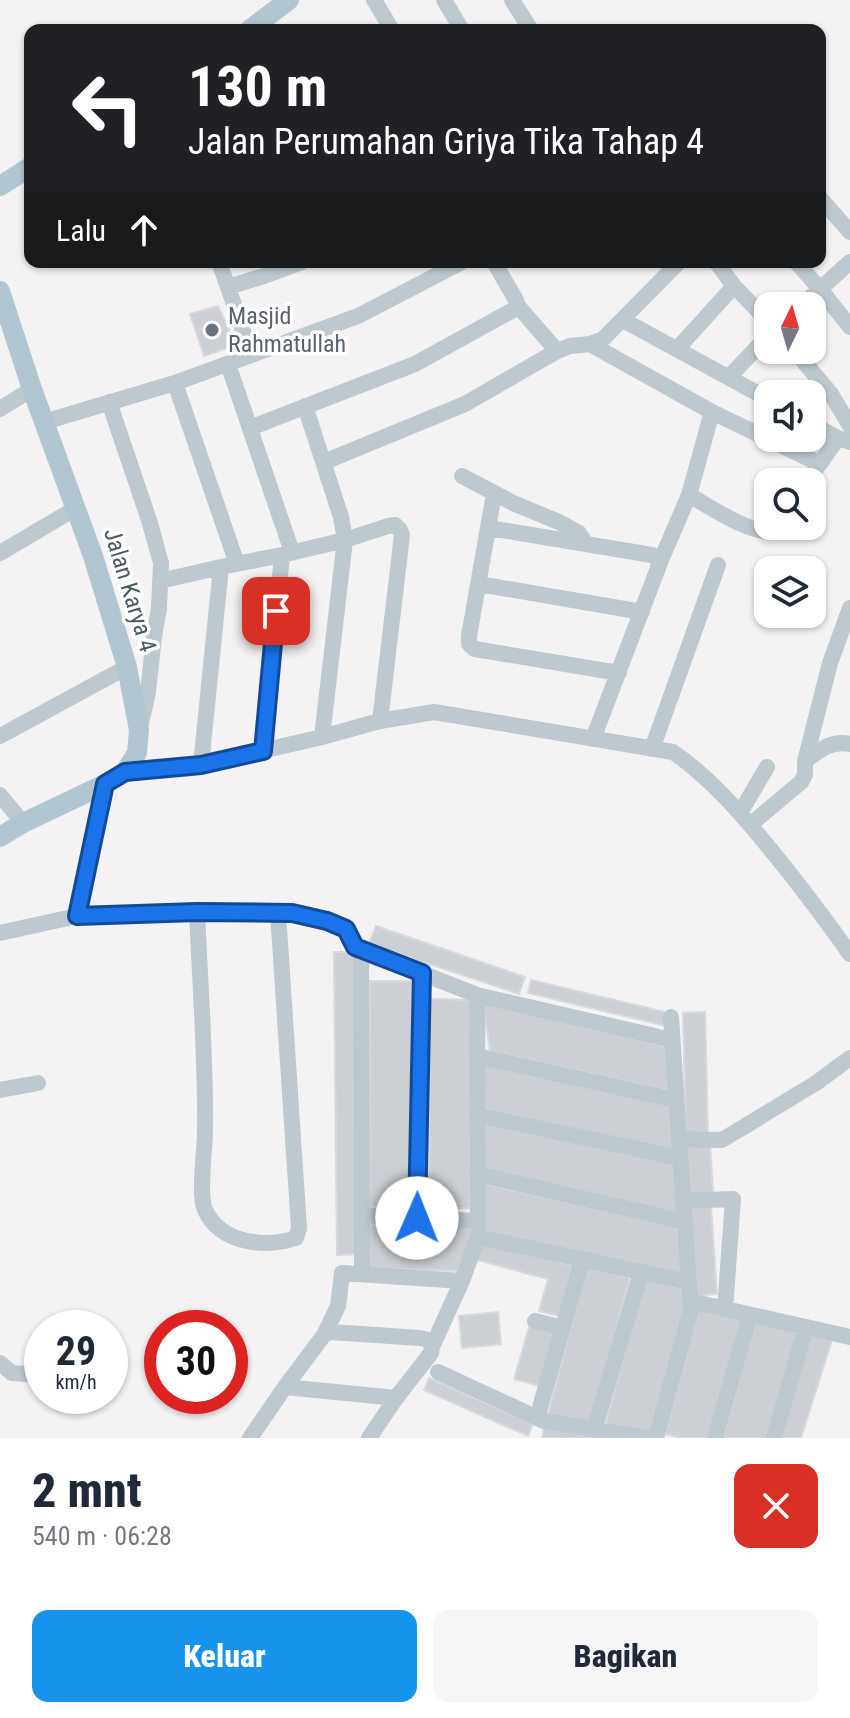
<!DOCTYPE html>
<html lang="id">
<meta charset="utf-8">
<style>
:root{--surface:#fff;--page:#f6f6f7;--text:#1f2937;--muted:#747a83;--accent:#1694eb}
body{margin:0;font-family:"Roboto Condensed",sans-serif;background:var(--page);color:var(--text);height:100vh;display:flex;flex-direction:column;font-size:30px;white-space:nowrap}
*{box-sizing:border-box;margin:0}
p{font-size:26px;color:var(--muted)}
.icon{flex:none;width:44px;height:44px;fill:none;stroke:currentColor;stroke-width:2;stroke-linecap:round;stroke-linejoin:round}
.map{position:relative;height:1438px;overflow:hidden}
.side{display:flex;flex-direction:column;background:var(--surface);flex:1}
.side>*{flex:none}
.banner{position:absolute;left:24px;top:24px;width:802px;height:244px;border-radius:16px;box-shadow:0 2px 6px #0004;background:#202124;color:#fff;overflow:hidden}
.needle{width:52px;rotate:5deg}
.buttons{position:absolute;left:754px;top:292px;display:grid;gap:16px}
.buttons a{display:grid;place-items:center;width:72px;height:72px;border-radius:16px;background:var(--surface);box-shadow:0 2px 6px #0004;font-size:40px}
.speed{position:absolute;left:24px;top:1310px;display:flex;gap:16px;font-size:40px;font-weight:700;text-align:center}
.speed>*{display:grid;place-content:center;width:104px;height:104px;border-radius:50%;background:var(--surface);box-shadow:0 2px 6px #0004;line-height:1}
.speed small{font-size:20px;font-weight:400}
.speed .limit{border:12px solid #d22;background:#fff;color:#111}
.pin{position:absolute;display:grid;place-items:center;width:68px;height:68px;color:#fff;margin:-34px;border-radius:16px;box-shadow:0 4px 12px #0006}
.me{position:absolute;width:88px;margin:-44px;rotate:1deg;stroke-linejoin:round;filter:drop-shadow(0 0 6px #0008)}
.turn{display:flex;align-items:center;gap:28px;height:168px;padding:0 32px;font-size:36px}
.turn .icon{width:104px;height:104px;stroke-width:2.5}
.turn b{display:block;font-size:56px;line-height:68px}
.then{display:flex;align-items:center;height:76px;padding:0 32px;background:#0003;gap:16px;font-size:30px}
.round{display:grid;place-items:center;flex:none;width:84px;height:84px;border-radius:16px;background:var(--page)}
.summary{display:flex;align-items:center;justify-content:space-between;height:136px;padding:0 32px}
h1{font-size:48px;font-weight:800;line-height:60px}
.action{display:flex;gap:16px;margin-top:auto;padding:16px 32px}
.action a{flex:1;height:92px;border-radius:16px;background:var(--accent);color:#fff;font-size:32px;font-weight:800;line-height:92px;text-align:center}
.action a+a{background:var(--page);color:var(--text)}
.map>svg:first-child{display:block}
</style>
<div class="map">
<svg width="850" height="1438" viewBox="0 0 850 1438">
<rect width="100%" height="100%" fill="#f4f2f3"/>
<path fill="#ccd0d4" stroke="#d6d9dd" stroke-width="2" d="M218 306 236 345 204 356 190 314Z
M376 926 525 977 519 994 369 944Z
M334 952H354L357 1254 337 1255Z
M531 980 665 1012 666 1026 528 993Z
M370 981H412L411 1206H369Z
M430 999 471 1000 470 1208H429Z
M483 1003 668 1047 670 1091 490 1051Z
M705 1012 708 1135 686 1136 683 1013Z
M484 1062 672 1106 674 1151 485 1109Z
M482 1124 676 1163 679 1215 482 1170Z
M710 1142 713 1194 689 1195 686 1143Z
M484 1184 677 1227 682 1274 485 1232Z
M711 1206 717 1294 695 1296 689 1207Z
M368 1224 469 1227 472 1235 459 1271 367 1268Z
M482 1241 573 1266 559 1316 539 1311 548 1279 477 1260Z
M587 1266 630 1278 591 1425 548 1414Z
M645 1279 680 1288 687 1311 652 1438 605 1425Z
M699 1307 743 1319 712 1438H682L665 1434Z
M498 1312 501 1344 462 1348 459 1316Z
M756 1320 798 1332 768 1438H723Z
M530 1324 556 1331 540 1386 514 1379Z
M811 1333 832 1340 801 1438H778Z
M429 1378 533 1424 528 1436 424 1390Z
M544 1428 604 1438H542Z"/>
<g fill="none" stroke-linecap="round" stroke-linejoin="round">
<path stroke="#bdc9cf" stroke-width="16" d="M374 0 392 30
M444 0 462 30
M512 0 531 30
M820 198 850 232
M219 262 228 287 264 276 302 262
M716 262 734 286 768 321
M796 262 820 289 801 306
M850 262 820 289 850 327
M228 287 251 354
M623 320 768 399
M590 344 712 412 820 464
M678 348 734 286
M794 350 831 394 850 426
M557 351 570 346 590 344 603 339 679 262
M228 364 292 552
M729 377 768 336
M175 383 237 564
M109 402 149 520 161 563 159 608 154 637 148 692 140 728
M305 406 341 517 345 540 322 737
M0 409 32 389
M44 422 175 383 358 316 462 262
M812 424 838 438 850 442
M250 428 415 364 513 310 517 305 516 300 494 262
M324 462 465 404 557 351 517 305
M462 476 513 503 559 522 579 533 586 544
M807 482 838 438
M494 494 469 636V644L475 649 619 673
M689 495C709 506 751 535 773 531L777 526
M489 528 652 555 661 560 593 739
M0 553 76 508
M661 560 689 495 712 412
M160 581 221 567 282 555 345 540 388 526 395 525 400 530 402 535 380 721
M479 584 642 612
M0 736 127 667
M652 749 718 565
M263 751 282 555
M805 761 830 663 850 608
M201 765 221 567
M125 772 201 765 322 737 380 721 434 712 673 752C709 777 739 811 766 844 796 880 823 916 850 954
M0 795 23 823
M740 813 767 767
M750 825 801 782 805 775V761C819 750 832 740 850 744
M197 912C200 985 206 1058 205 1132 205 1151 198 1194 205 1210 221 1244 265 1248 296 1238L299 1228 278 913
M77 916 105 784
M0 933 77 916 197 912 292 913 327 921 346 929 355 947 477 995 672 1040
M361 949 362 1274
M671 1017 690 1301 850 1337
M477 1056 676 1100
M0 1090 38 1083
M477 1115 680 1158
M679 1139 722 1140 816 1083 850 1058
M477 1174 685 1222
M683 1201 733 1199 725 1309
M362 1215 477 1221
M417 1218 422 973
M478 1237 688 1282
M535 1321 563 1328
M324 1335 331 1332 420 1338 429 1340 432 1347
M0 1363 12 1373 42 1375
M438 1372 544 1421 644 1438
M285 1387 396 1398
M537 1418 582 1260
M594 1430 641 1273
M250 1438 285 1387 324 1335 338 1306 342 1273 462 1281
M369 1438 396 1398 431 1353 432 1347 462 1281 478 1237 477 995
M656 1438 693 1302
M715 1438 750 1315
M774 1438 806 1327"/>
<path stroke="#b2c6d1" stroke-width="20" d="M249 30 289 0
M0 186 30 167
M0 291 32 389 93 556 127 667 139 730 137 753 125 772 105 784 23 823 0 837"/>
</g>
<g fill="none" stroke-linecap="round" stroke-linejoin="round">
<g stroke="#114b97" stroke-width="20">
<path id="route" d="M276 611 263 751 201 765 125 772 105 784 77 916 197 912 292 913 327 921 346 929 355 947 422 973 417 1218"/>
</g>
<use href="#route" stroke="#1a73e8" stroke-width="14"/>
</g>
<circle fill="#6b7280" stroke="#fff" stroke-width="3" cx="212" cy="330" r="8"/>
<g text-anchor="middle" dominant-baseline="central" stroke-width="7" stroke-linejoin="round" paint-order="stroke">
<g font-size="24" fill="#5b616d" stroke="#fff" text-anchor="start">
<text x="228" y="316">Masjid<tspan x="228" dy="28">Rahmatullah</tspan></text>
</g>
<g font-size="24" fill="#495960" stroke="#fff">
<text transform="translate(130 590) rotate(73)">Jalan Karya 4</text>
</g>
</g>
</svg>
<div class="buttons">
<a><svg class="needle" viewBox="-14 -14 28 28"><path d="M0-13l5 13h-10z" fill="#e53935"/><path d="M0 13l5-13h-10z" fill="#747a83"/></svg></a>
<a><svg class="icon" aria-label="sound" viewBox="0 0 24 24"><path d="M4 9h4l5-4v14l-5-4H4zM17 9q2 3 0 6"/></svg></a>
<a><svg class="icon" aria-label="search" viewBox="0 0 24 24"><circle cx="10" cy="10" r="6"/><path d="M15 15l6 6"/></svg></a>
<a><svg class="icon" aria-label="layers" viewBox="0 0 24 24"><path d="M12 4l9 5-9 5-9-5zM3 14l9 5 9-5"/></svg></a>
</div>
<div class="speed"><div>29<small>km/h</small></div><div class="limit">30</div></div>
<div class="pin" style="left:276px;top:611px;background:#d93025"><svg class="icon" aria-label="arrive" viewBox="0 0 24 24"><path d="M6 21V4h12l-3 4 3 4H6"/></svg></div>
<svg class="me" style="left:417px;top:1218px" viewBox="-20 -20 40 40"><circle r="19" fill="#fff"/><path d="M0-13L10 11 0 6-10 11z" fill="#1a73e8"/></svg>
<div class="banner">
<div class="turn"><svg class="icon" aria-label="left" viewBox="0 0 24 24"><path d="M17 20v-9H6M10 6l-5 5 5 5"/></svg><div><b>130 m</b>Jalan Perumahan Griya Tika Tahap 4</div></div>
<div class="then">Lalu<svg class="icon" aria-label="ahead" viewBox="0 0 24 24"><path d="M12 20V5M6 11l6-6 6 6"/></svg></div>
</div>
</div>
<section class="side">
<div class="summary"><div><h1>2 mnt</h1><p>540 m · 06:28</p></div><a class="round" style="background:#d93025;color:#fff"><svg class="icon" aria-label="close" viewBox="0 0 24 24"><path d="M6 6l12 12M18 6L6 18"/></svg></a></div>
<div class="action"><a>Keluar</a><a>Bagikan</a></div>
</section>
